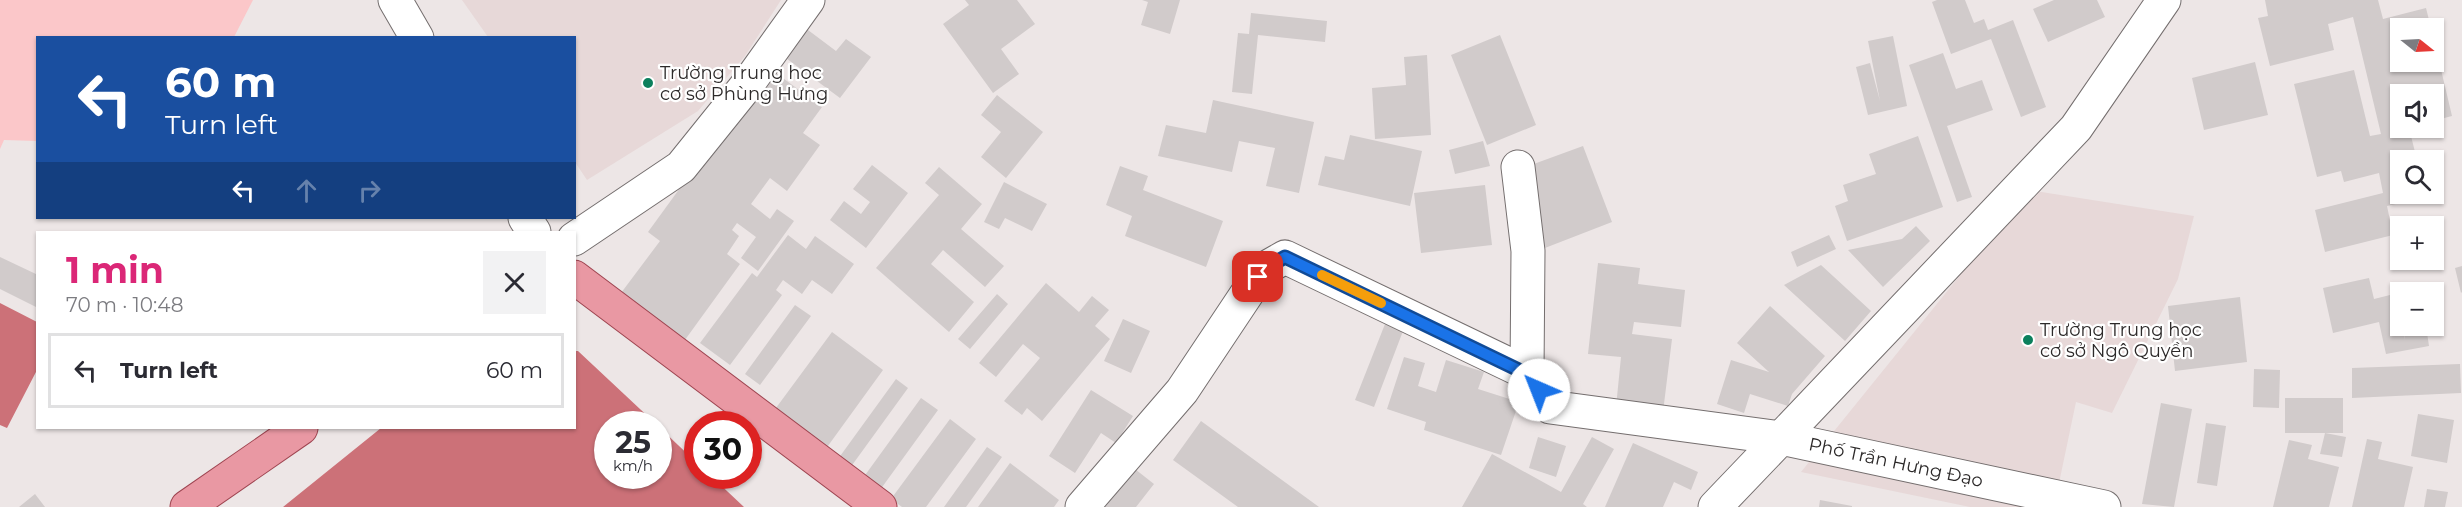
<!DOCTYPE html>
<meta charset="utf-8">
<style>
:root{--surface:#fff;--page:#f2f2f3;--text:#2b2b33;--muted:#7c7c81;--line:#e1e1e2;--accent:#db2777}
body{margin:0;font-family:Montserrat,sans-serif;background:var(--page);color:var(--text);height:100vh;display:flex;flex-direction:column;font-size:22px;white-space:nowrap}
*{box-sizing:border-box;margin:0}
p{font-size:20px;color:var(--muted)}
.icon{flex:none;width:33px;height:33px;fill:none;stroke:currentColor;stroke-width:2;stroke-linecap:round;stroke-linejoin:round}
.map{position:relative;flex:1;overflow:hidden}
.drawer{position:absolute;left:36px;top:231px;width:540px;height:198px;display:flex;flex-direction:column;background:var(--surface);border-radius:0px;box-shadow:0 2px 4px #0004}
.drawer>*{flex:none}
.hud{position:absolute;left:36px;top:36px;width:540px;height:183px;border-radius:0px;box-shadow:0 2px 4px #0004;background:#1a4fa0;color:#fff;overflow:hidden}
.needle{width:39px;rotate:108deg}
.buttons{position:absolute;left:2390px;top:18px;display:grid;gap:12px}
.buttons a{display:grid;place-items:center;width:54px;height:54px;border-radius:0px;background:var(--surface);box-shadow:0 2px 4px #0004;font-size:30px}
.speed{position:absolute;left:594px;top:411px;display:flex;gap:12px;font-size:30px;font-weight:700;text-align:center}
.speed>*{display:grid;place-content:center;width:78px;height:78px;border-radius:50%;background:var(--surface);box-shadow:0 2px 4px #0004;line-height:1}
.speed small{font-size:15px;font-weight:400}
.speed .limit{border:9px solid #d22;background:#fff;color:#111}
.pin{position:absolute;display:grid;place-items:center;width:51px;height:51px;color:#fff;margin:-26px;border-radius:12px;box-shadow:0 3px 9px #0006}
.me{position:absolute;width:66px;margin:-33px;rotate:316deg;stroke-linejoin:round;filter:drop-shadow(0 0 4px #0008)}
.turn{display:flex;align-items:center;gap:21px;height:126px;padding:0 30px;font-size:27px}
.turn .icon{width:78px;height:78px;stroke-width:2.5}
.turn b{display:block;font-size:42px;line-height:51px}
.lanes{display:flex;align-items:center;height:57px;padding:0 30px;background:#0003;justify-content:center;gap:30px;direction:ltr}
.lanes .off{opacity:.35}
.round{display:grid;place-items:center;flex:none;width:63px;height:63px;border-radius:0px;background:var(--page)}
.head{display:flex;align-items:center;justify-content:space-between;height:102px;padding:0 30px}
h1{font-size:36px;font-weight:700;line-height:45px;color:var(--accent)}
ul{padding:0;list-style:none}
li{display:flex;align-items:center;gap:18px;height:75px;margin:0 12px 9px;padding:0 18px;border:3px solid var(--line);border-radius:0px}
li div{flex:1}
li b{display:block;font-size:22px}
li em{font-style:normal}
.map>svg:first-child{display:block}
</style>
<div class="map">
<svg width="2462" height="507" viewBox="0 0 2462 507">
<rect width="100%" height="100%" fill="#ede6e6"/>
<path fill="#e7d8d8" d="M462 0H781L745 56 698 111 587 180 575 162 574 38 488 37Z
M2029 190 2194 216 2178 279 2112 413 2076 402 2054 507H1970L1801 472Z"/>
<path fill="#fbc7c9" d="M0 0H253L234 37 38 38 37 141 4 140 0 149Z"/>
<path fill="#cc7178" d="M0 303 37 322V370L7 428 0 425Z
M575 351H578L656 424H608V476H658L659 427 697 463 698 476H711L744 507H283L381 428H574Z"/>
<path fill="#d1cbcb" d="M965 0H1017L1035 24 1001 49 1019 74 993 93 943 24 969 5Z
M1142 0H1180L1170 34 1141 25 1148 2Z
M1937 0H1965L1974 23 1984 19 1988 30 2013 20 2046 107 2021 117 1991 39 1951 54 1932 2Z
M2054 0H2097L2105 17 2048 42 2033 9Z
M2265 0H2378L2383 19 2426 8 2431 28H2400V62H2433L2434 40 2452 116 2433 121V94H2400V128H2409L2417 160H2400V194H2425L2426 197 2387 206 2393 235 2325 252 2315 210 2383 193 2379 173 2344 182 2341 171 2317 177 2294 84 2354 70 2370 136 2381 134 2353 17 2328 24 2334 50 2270 66 2258 18 2268 16Z
M1251 13 1327 21 1325 42 1258 35 1252 94 1232 92 1238 33 1249 34Z
M800 24 836 51 846 39 871 57 840 98 779 53Z
M1500 35 1536 125 1487 145 1451 55Z
M1893 36 1907 106 1868 115 1856 67 1870 63 1880 101 1868 41Z
M1943 53 1956 89 1982 80 1993 110 1947 126 1972 197 1957 202 1909 65Z
M1427 55 1431 135 1375 139 1372 88 1406 85 1404 57Z
M2255 62 2268 115 2204 130 2192 78Z
M768 67 822 107 803 133 820 145 787 191 770 178 751 204 770 219 777 209 794 221 758 271 741 258 756 237 737 223 732 230 739 236 727 254 740 264 682 344 618 297 660 241 648 232Z
M997 95 1043 132 1006 178 981 157 1001 132 981 115Z
M1213 100 1314 122 1299 193 1266 186 1275 148 1239 141 1232 172 1158 156 1166 125 1206 133Z
M1350 135 1422 151 1410 206 1318 185 1325 156 1344 160Z
M1918 136 1943 207 1847 241 1835 206 1848 201 1843 185 1876 174 1869 154Z
M1483 141 1490 166 1455 174 1449 150Z
M1583 146 1612 222 1532 253 1525 185 1537 181 1531 165Z
M872 165 908 193 866 248 830 220 844 201 861 214 870 202 853 189Z
M1120 166 1148 176 1143 190 1223 221 1206 267 1125 236 1132 216 1106 205Z
M939 167 982 204 961 229 1004 266 985 287 943 250 931 264 974 302 949 332 876 268 939 195 925 183Z
M1004 182 1047 204 1032 231 1005 218 999 229 984 222Z
M1485 185 1492 245 1421 253 1414 193Z
M1916 226 1930 241 1883 287 1848 250 1902 239Z
M788 235 806 249 815 236 854 264 832 294 812 280 802 294 783 280 776 290 782 295 730 365 700 343 752 273 757 277Z
M1829 235 1836 249 1797 267 1791 252Z
M0 257 38 275V308L0 289Z
M1598 263 1640 268 1638 284 1685 290 1681 327 1634 322 1632 334 1672 339 1663 412 1616 407 1621 357 1588 354Z
M1821 265 1871 311 1845 341 1784 285Z
M2462 266V292L2461 293 2455 268Z
M2369 278 2374 299 2394 294 2405 340 2403 326H2426L2429 346 2386 354 2379 322 2333 333 2323 288Z
M1046 283 1079 312 1092 296 1109 310 1095 326 1110 339 1042 421 1027 408 1022 415 1004 401 1040 358 1023 344 996 377 979 363Z
M997 294 1008 304 970 349 958 339Z
M2240 297 2247 362 2175 371 2168 306Z
M795 305 811 316 760 385 745 374Z
M1770 306 1825 356 1792 394 1788 406 1750 394 1744 413 1717 404 1731 360 1769 372 1737 343Z
M1123 319 1150 331 1131 373 1104 361Z
M1385 324 1403 331 1374 407 1355 400Z
M832 332 883 370 825 450 773 412Z
M1404 357 1425 363 1418 386 1436 392 1446 360 1484 372 1478 389 1519 402 1501 455 1424 430 1426 422 1387 409Z
M2460 364 2461 393 2352 398V368Z
M2254 369 2280 370 2279 408 2253 407Z
M896 379 908 388 850 468 838 459Z
M1091 390 1133 416 1116 443 1101 433 1075 473 1049 456Z
M921 398 938 410 880 490 863 478Z
M2285 398H2343V433H2285Z
M2161 403 2192 409 2174 507 2142 504Z
M2418 414 2454 420 2447 463 2411 456Z
M950 419 976 439 926 507H902L891 499Z
M1201 421 1319 507H1238L1173 460Z
M2206 423 2226 426 2217 486 2197 483Z
M2325 433 2346 437 2342 457 2320 454Z
M1538 437 1566 446 1556 477 1529 468Z
M1592 437 1614 449 1583 504 1587 507H1462L1492 454 1561 492Z
M2367 439 2382 442 2378 459 2413 467 2404 507H2352Z
M2289 440 2312 445 2308 459 2339 467 2329 507H2273Z
M1633 443 1698 472 1691 490 1674 482 1663 507H1605Z
M987 447 1002 457 966 507H944Z
M1126 462 1154 484 1136 507H1090Z
M1010 463 1059 500 1054 507H978Z
M2427 489 2448 492 2445 507H2424Z
M35 494 45 507H19Z
M1820 500 1852 506V507H1819Z"/>
<g fill="none" stroke-linecap="round" stroke-linejoin="round">
<g stroke="#746e6e" stroke-width="35">
<g id="minor">
<path d="M395 0 417 38"/>
<path d="M1518 167 1528 251 1527 373"/>
<path d="M525 218 534 232"/>
<path d="M574 239 681 167 747 85 808 0"/>
<path d="M1082 507 1182 391 1258 277 1271 265 1285 257 1527 373 1550 407 1781 438 2076 128 2164 0"/>
<path id="s1" d="M1715 507 1781 438 2104 507"/>
</g>
</g>
<g stroke="#9e4450" stroke-width="35">
<path id="major" d="M574 277 880 507
M187 507 301 428"/>
</g>
<use href="#minor" stroke="#fff" stroke-width="33"/>
<use href="#major" stroke="#e998a3" stroke-width="33"/>
</g>
<g fill="none" stroke-linecap="round" stroke-linejoin="round">
<g stroke="#114b97" stroke-width="15">
<path id="route" d="M1258 277 1271 265 1285 257 1527 374 1539 390"/>
</g>
<use href="#route" stroke="#1a73e8" stroke-width="10"/>
<path stroke="#f59e0b" stroke-width="10" d="M1322 275 1381 303"/>
</g>
<g fill="#0c805d" stroke="#fff" stroke-width="2">
<circle cx="648" cy="83" r="6"/>
<circle cx="2028" cy="340" r="6"/>
</g>
<g text-anchor="middle" dominant-baseline="central" stroke-width="4.5" stroke-linejoin="round" paint-order="stroke">
<g font-size="18" fill="#2c2929" stroke="#fff" text-anchor="start">
<text x="660" y="73">Trường Trung học<tspan x="660" dy="21">cơ sở Phùng Hưng</tspan></text>
<text x="2040" y="330">Trường Trung học<tspan x="2040" dy="21">cơ sở Ngô Quyền</tspan></text>
</g>
<g font-size="18" fill="#2c2929" stroke="#fff">
<text stroke="none"><textPath href="#s1" startOffset="213">Phố Trần Hưng Đạo</textPath></text>
</g>
</g>
</svg>
<div class="buttons">
<a><svg class="needle" viewBox="-14 -14 28 28"><path d="M0-13l5 13h-10z" fill="#e53935"/><path d="M0 13l5-13h-10z" fill="#7c7c81"/></svg></a>
<a><svg class="icon" aria-label="sound" viewBox="0 0 24 24"><path d="M4 9h4l5-4v14l-5-4H4zM17 9q2 3 0 6"/></svg></a>
<a><svg class="icon" aria-label="search" viewBox="0 0 24 24"><circle cx="10" cy="10" r="6"/><path d="M15 15l6 6"/></svg></a>
<a>+</a>
<a>−</a>
</div>
<div class="speed"><div>25<small>km/h</small></div><div class="limit">30</div></div>
<div class="pin" style="left:1258px;top:277px;background:#d93025"><svg class="icon" aria-label="arrive" viewBox="0 0 24 24"><path d="M6 21V4h12l-3 4 3 4H6"/></svg></div>
<svg class="me" style="left:1539px;top:390px" viewBox="-20 -20 40 40"><circle r="19" fill="#fff"/><path d="M0-13L10 11 0 6-10 11z" fill="#1a73e8"/></svg>
<div class="hud">
<div class="turn"><svg class="icon" aria-label="left" viewBox="0 0 24 24"><path d="M17 20v-9H6M10 6l-5 5 5 5"/></svg><div><b>60 m</b>Turn left</div></div>
<div class="lanes"><svg class="icon" aria-label="left" viewBox="0 0 24 24"><path d="M17 20v-9H6M10 6l-5 5 5 5"/></svg><svg class="icon off" aria-label="ahead" viewBox="0 0 24 24"><path d="M12 20V5M6 11l6-6 6 6"/></svg><svg class="icon off" aria-label="right" viewBox="0 0 24 24"><path d="M7 20v-9h11M14 6l5 5-5 5"/></svg></div>
</div>
<section class="drawer">
<div class="head"><div><h1>1 min</h1><p>70 m · 10:48</p></div><a class="round"><svg class="icon" aria-label="close" viewBox="0 0 24 24"><path d="M6 6l12 12M18 6L6 18"/></svg></a></div>
<ul>
<li><svg class="icon" aria-label="left" viewBox="0 0 24 24"><path d="M17 20v-9H6M10 6l-5 5 5 5"/></svg><div><b>Turn left</b></div><em>60 m</em></li>
</ul>
</section>
</div>
